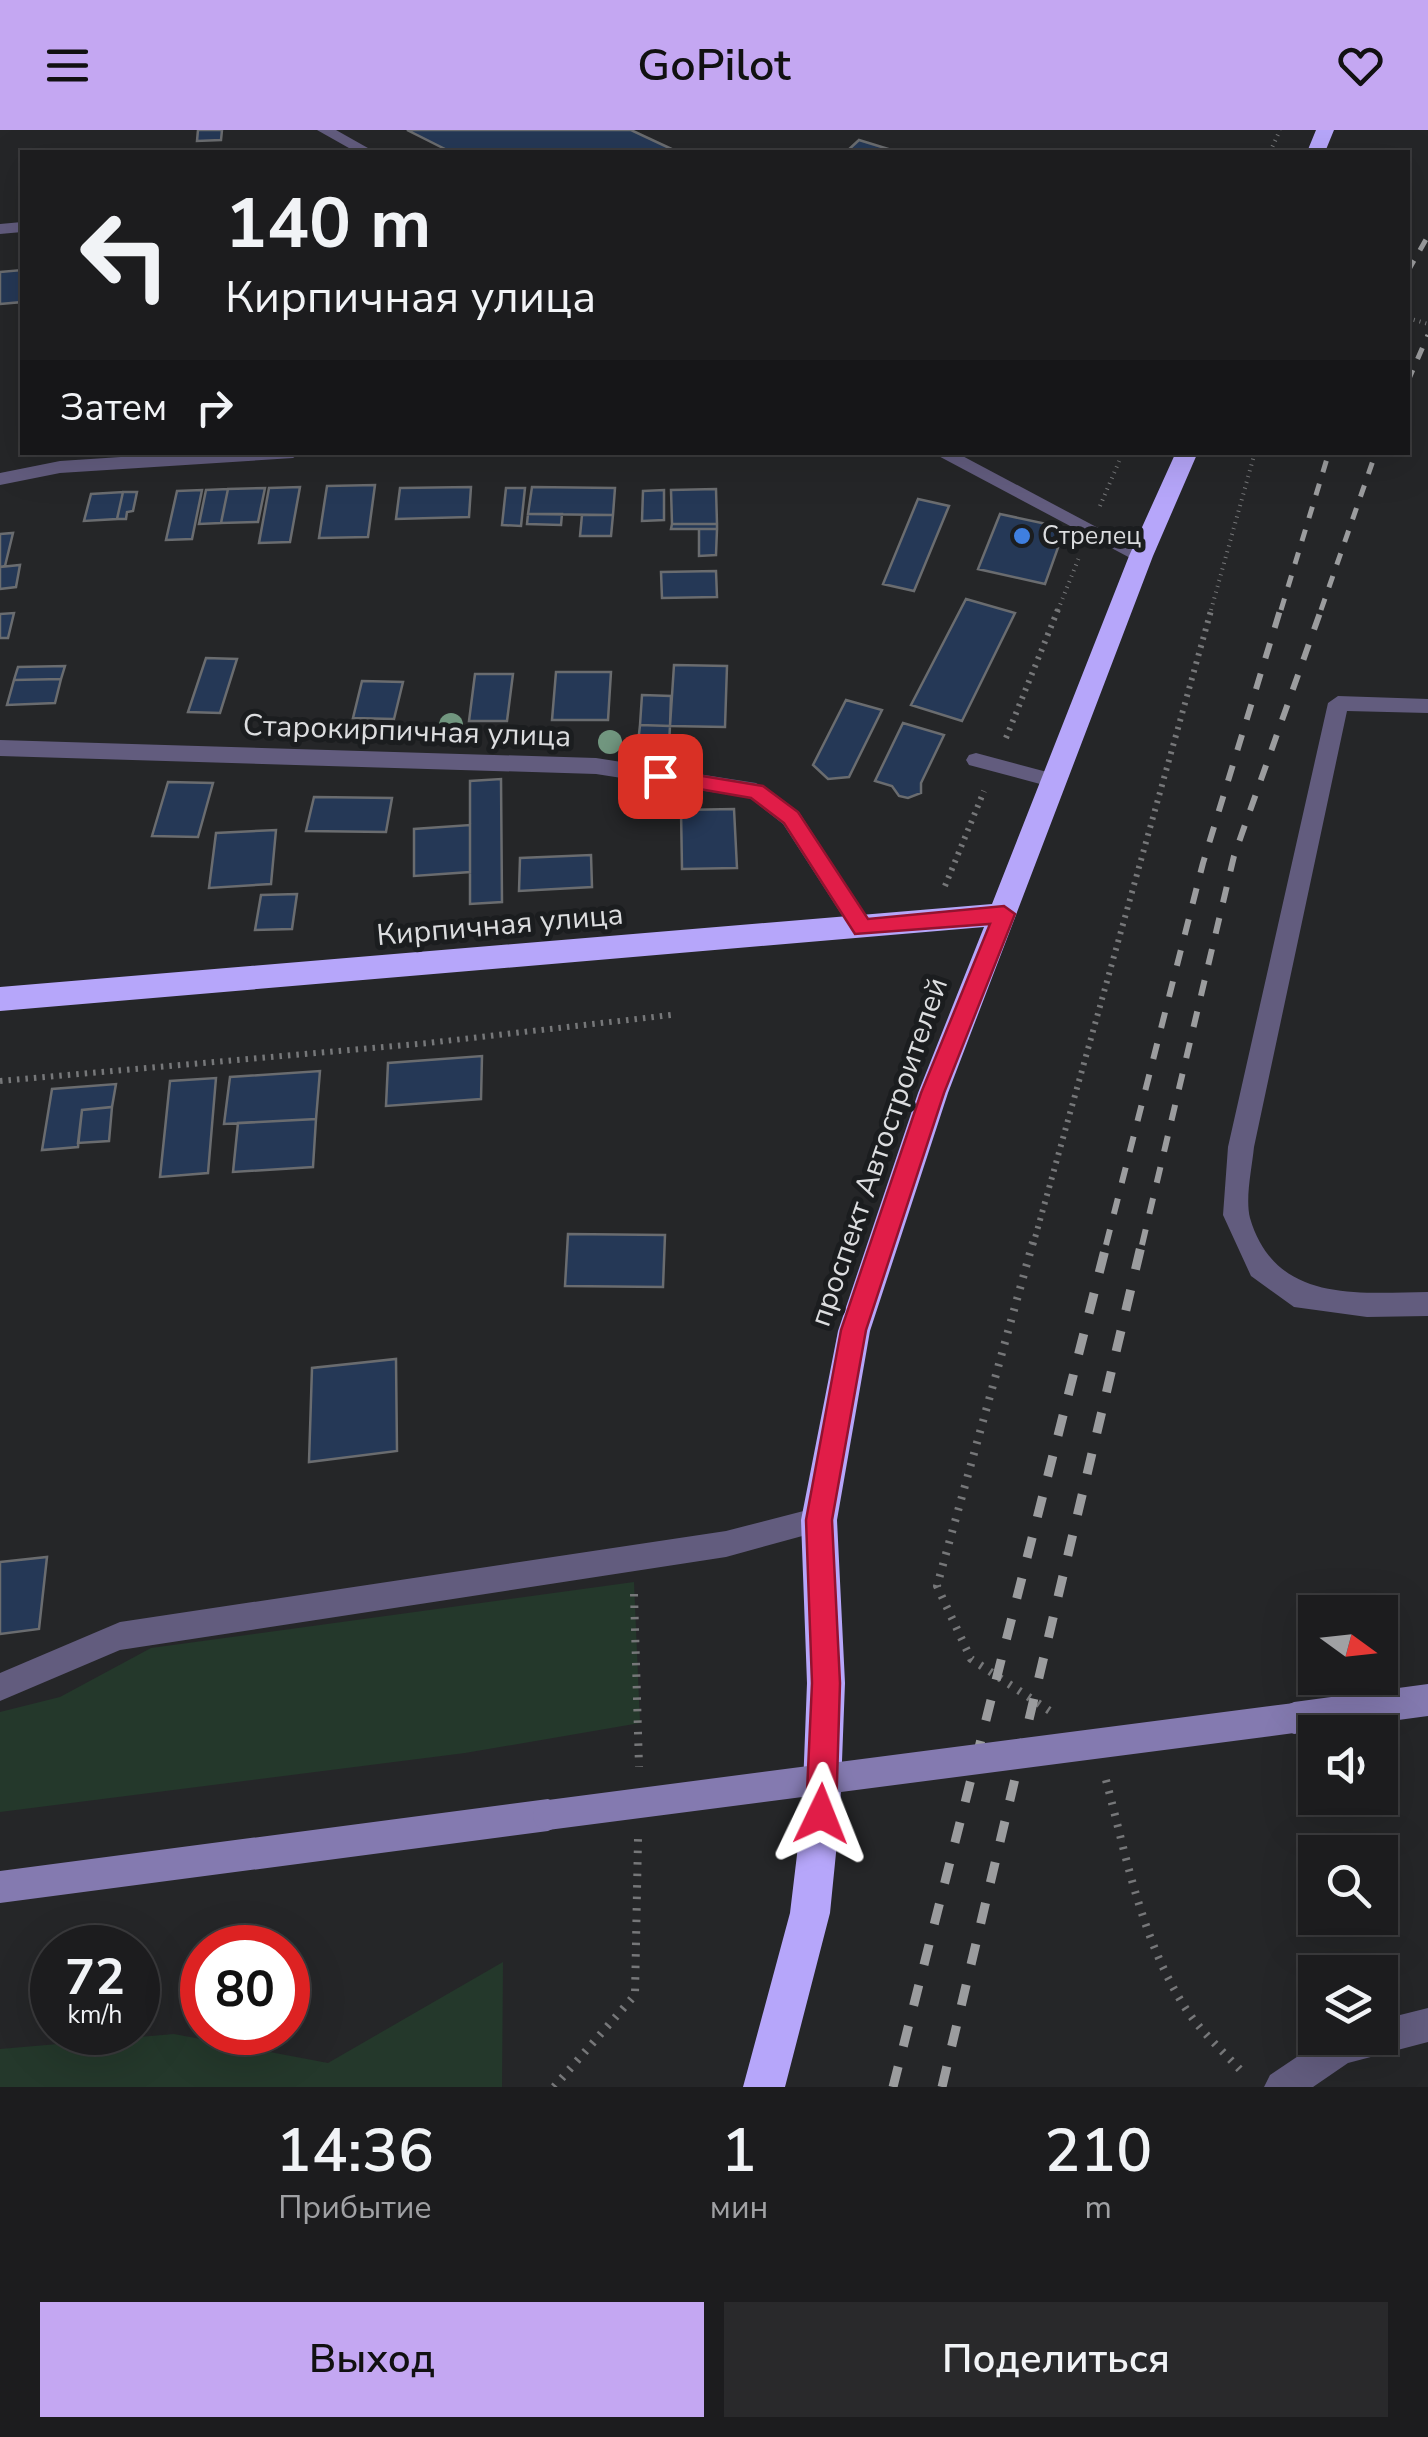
<!DOCTYPE html>
<html lang="ru">
<meta charset="utf-8">
<style>
:root{--surface:#1c1c1e;--page:#29292b;--text:#f1f3f6;--muted:#a0a1a4;--line:#3a3a3c;--accent:#c4a7f2}
body{margin:0;font-family:"Nunito Sans",sans-serif;background:var(--page);color:var(--text);height:100vh;display:flex;flex-direction:column;font-size:38px;white-space:nowrap}
*{box-sizing:border-box;margin:0}
p{font-size:32px;color:var(--muted)}
.icon{flex:none;width:55px;height:55px;fill:none;stroke:currentColor;stroke-width:2;stroke-linecap:round;stroke-linejoin:round}
.map{position:relative;height:1957px;overflow:hidden}
.drawer{display:flex;flex-direction:column;background:var(--surface);flex:1}
.drawer>*{flex:none}
.guide{position:absolute;left:20px;top:20px;width:1390px;height:305px;border-radius:0px;box-shadow:0 10px 40px #0002,0 0 0 2px var(--line);background:#1c1c1e;color:var(--text);overflow:hidden}
.needle{width:65px;rotate:105deg}
.fabs{position:absolute;left:1298px;top:1465px;display:grid;gap:20px}
.fabs a{display:grid;place-items:center;width:100px;height:100px;border-radius:0px;background:var(--surface);box-shadow:0 10px 40px #0002,0 0 0 2px var(--line);font-size:50px}
.speed{position:absolute;left:30px;top:1795px;display:flex;gap:20px;font-size:50px;font-weight:700;text-align:center}
.speed>*{display:grid;place-content:center;width:130px;height:130px;border-radius:50%;background:var(--surface);box-shadow:0 10px 40px #0002,0 0 0 2px var(--line);line-height:1}
.speed small{font-size:25px;font-weight:400}
.speed .limit{border:15px solid #d22;background:#fff;color:#111}
.pin{position:absolute;display:grid;place-items:center;width:85px;height:85px;color:#fff;margin:-42px;border-radius:20px;box-shadow:0 5px 15px #0006}
.me{position:absolute;width:110px;margin:-55px;rotate:2deg;stroke-linejoin:round;filter:drop-shadow(0 0 8px #0008)}
.turn{display:flex;align-items:center;gap:35px;height:210px;padding:0 40px;font-size:45px}
.turn .icon{width:130px;height:130px;stroke-width:2.5}
.turn b{display:block;font-size:70px;line-height:85px}
.then{display:flex;align-items:center;height:95px;padding:0 40px;background:#0003;gap:20px;font-size:38px}
.eta{display:flex;justify-content:space-evenly;align-items:center;height:170px;text-align:center}
.eta b{font-size:60px;font-weight:600;line-height:70px}
.primary-button{display:flex;gap:20px;margin-top:auto;padding:20px 40px}
.primary-button a{flex:1;height:115px;border-radius:0px;background:var(--accent);color:#111;font-size:40px;font-weight:600;line-height:115px;text-align:center}
.primary-button a+a{background:var(--page);color:var(--text)}
header{display:flex;justify-content:space-between;align-items:center;height:130px;padding:0 40px;background:var(--accent);color:#111;font-size:45px;font-weight:600}
.map>svg:first-child{display:block}
</style>
<header><svg class="icon" aria-label="menu" viewBox="0 0 24 24"><path d="M4 6h16M4 12h16M4 18h16"/></svg>GoPilot<svg class="icon" aria-label="heart" viewBox="0 0 24 24"><path d="M12 20l-8-8c-3-5 5-10 8-4 3-6 11-1 8 4z"/></svg></header>
<div class="map">
<svg width="1428" height="1957" viewBox="0 0 1428 1957">
<rect width="100%" height="100%" fill="#252628"/>
<path fill="#24382b" d="M634 1452 640 1593 465 1623 0 1682V1582L60 1567 151 1518Z
M503 1832 502 1957H0V1919L174 1904 328 1933Z"/>
<path fill="#253856" stroke="#6a6c6f" stroke-width="2.5" d="M198 0H222L221 10 197 11Z
M407 0H631L678 22H451Z
M859 10 898 22H846Z
M22 140V172L0 174V142Z
M375 355 368 407 319 408 327 356Z
M300 357 290 412 259 413 269 358Z
M471 357 469 387 396 389 400 358Z
M532 357 615 358 613 385 528 384Z
M265 358 258 392 221 393 228 359Z
M506 358H525L521 396 502 395Z
M228 359 221 393 199 394 206 360Z
M716 359 717 394H672L671 360Z
M202 360 192 409 166 410 177 361Z
M664 360V390L642 391 643 361Z
M123 362 117 389 84 391 91 364Z
M123 362H137L133 381 127 382 126 389H117Z
M918 369 949 376 914 461 883 454Z
M528 384H562L561 395 527 394Z
M1000 384 1065 398 1045 454 978 439Z
M582 385H613L611 406H580Z
M672 394H717V399H671Z
M699 399H717L716 425 699 426Z
M13 403 5 436 0 437V404Z
M20 435 16 457 0 459V437Z
M716 441 717 467 662 468 661 442Z
M966 469 1015 483 962 591 911 575Z
M14 483 8 508H0V484Z
M206 528 237 529 220 583 188 582Z
M674 535 727 536 725 597 670 596Z
M65 536 61 549 14 550 18 537Z
M556 542H611L608 590H552Z
M475 544H513L507 591H469Z
M61 549 55 573 7 575 14 550Z
M362 551 403 552 394 589 353 588Z
M642 565 671 566 670 596 640 595Z
M846 570 882 580 849 647 828 649 813 635Z
M903 593 944 605 921 653V663L908 668 899 666 892 656 875 651Z
M640 595 670 596 669 614 638 613Z
M501 649 502 772 470 774V651Z
M168 652 213 653 198 707 152 706Z
M314 667 392 668 386 702 306 701Z
M734 679 737 738 682 739 681 680Z
M470 695V742L414 746V699Z
M276 700 271 754 209 758 216 703Z
M591 725 592 757 519 761 520 728Z
M297 764 292 799 255 800 261 765Z
M482 926 481 969 386 976 388 933Z
M320 941 316 989 224 994 230 947Z
M216 948 208 1043 160 1047 170 951Z
M116 954 112 977 82 980 78 1017 42 1020 52 959Z
M112 977 109 1011 78 1013 82 980Z
M316 989 313 1037 233 1042 238 993Z
M568 1104 665 1105 663 1157 565 1156Z
M396 1229 397 1321 309 1332 312 1238Z
M47 1427 39 1499 0 1504V1432Z"/>
<g fill="none" stroke-linecap="round" stroke-linejoin="round">
<path stroke="#767779" stroke-width="4" stroke-dasharray="1 5" stroke-linecap="butt" d="M1270 22 1280 0
M1408 188 1428 194
M1100 376 1123 322
M1058 480 1080 425
M1211 480 1255 322"/>
<path stroke="#767779" stroke-width="6" stroke-dasharray="2.5 6" stroke-linecap="butt" d="M1006 608 1059 477
M945 756 984 661
M0 951 428 913 671 885
M1033 1115 1212 477"/>
<path stroke="#767779" stroke-width="8" stroke-dasharray="2.5 9" stroke-linecap="butt" d="M1033 1112 937 1456 971 1529 1053 1583
M634 1464 639 1637
M1106 1650C1127 1729 1142 1813 1188 1882 1204 1905 1226 1924 1245 1945
M554 1957 635 1865 638 1709"/>
<path fill="#625c7e" fill-rule="evenodd" d="M976 623 1062 646 1065 651 1055 658 969 635 966 630 969 625Z
M819 1377 828 1381 832 1390 828 1399 726 1427 120 1520 0 1571V1543L120 1492 726 1401Z"/>
<path fill="#625c7e" fill-rule="evenodd" d="M317 0H336L375 22H356Z
M22 92V102L0 104V94Z
M197 322H302L293 328 60 343 0 355V343L60 331Z
M931 322H955L1151 426 1148 430H1134Z
M1338 566 1428 569V583L1347 581 1254 1017C1252 1038 1245 1068 1250 1088 1275 1173 1356 1163 1428 1162V1186L1367 1187 1294 1177 1251 1146 1223 1085 1228 1017 1328 573Z
M0 610 596 628 756 653 799 682 874 798 870 804H854L783 694 750 668 596 644 0 626Z
M1428 1878V1912L1348 1933 1313 1957H1264L1270 1945 1325 1908H1380V1890Z"/>
<path fill="#847ab0" fill-rule="evenodd" d="M1428 1554V1586L1294 1604 1283 1599 1278 1588 1283 1577 1294 1572Z
M548 1669 559 1674 564 1685 559 1696 548 1701 0 1773V1741Z"/>
<path fill="#b6a6fa" fill-rule="evenodd" d="M1316 0H1334L1325 22H1307Z
M1176 322H1198L1153 426 948 963 870 1201 837 1390 845 1553 840 1683 830 1783 785 1957H743L790 1783 802 1683 807 1553 801 1390 838 1201 918 963 984 797 0 881V857L992 774 1129 426Z"/>
<path stroke="#9b9c9e" stroke-width="5" stroke-dasharray="12 12" stroke-linecap="butt" d="M1408 141 1428 106
M1408 251 1428 205
M1281 480 1329 322
M1321 480 1376 322"/>
<path stroke="#9b9c9e" stroke-width="6" stroke-dasharray="16 16" stroke-linecap="butt" d="M1106 1115 1203 733 1281 477
M1142 1115 1234 726 1322 477"/>
<path stroke="#9b9c9e" stroke-width="9" stroke-dasharray="21 21" stroke-linecap="butt" d="M893 1957 1107 1112
M942 1957 1142 1112"/>
<path stroke="#847ab0" stroke-width="30" d="M548 1685 1294 1588"/>
</g>
<g fill="#71967f">
<circle cx="451" cy="595" r="12"/>
<circle cx="610" cy="612" r="12"/>
</g>
<path fill="#e11d48" stroke="#92132f" stroke-width="2.5" d="M660 639 763 656 798 682 868 789 1004 776 1015 784 944 963 866 1200 832 1390 840 1553 836 1684 831 1694 821 1698 811 1694 806 1684 812 1553 806 1390 841 1200 921 963 990 794 855 804 784 693 751 668 653 651V641Z"/>
<circle fill="#3f7fe0" stroke="#1b1d1f" stroke-width="4" cx="1022" cy="406" r="10"/>
<g text-anchor="middle" dominant-baseline="central" stroke-width="10" stroke-linejoin="round" paint-order="stroke">
<g font-size="25" fill="#dcdddf" stroke="#1b1d1f" text-anchor="start">
<text x="1042" y="406">Стрелец</text>
</g>
<g font-size="30" fill="#dcdddf" stroke="#1b1d1f">
<text transform="translate(407 601) rotate(2)">Старокирпичная улица</text>
<text transform="translate(500 795) rotate(-5)">Кирпичная улица</text>
<text transform="translate(879 1022) rotate(-71)">проспект Автостроителей</text>
</g>
</g>
</svg>
<div class="fabs">
<a><svg class="needle" viewBox="-14 -14 28 28"><path d="M0-13l5 13h-10z" fill="#e53935"/><path d="M0 13l5-13h-10z" fill="#a0a1a4"/></svg></a>
<a><svg class="icon" aria-label="sound" viewBox="0 0 24 24"><path d="M4 9h4l5-4v14l-5-4H4zM17 9q2 3 0 6"/></svg></a>
<a><svg class="icon" aria-label="search" viewBox="0 0 24 24"><circle cx="10" cy="10" r="6"/><path d="M15 15l6 6"/></svg></a>
<a><svg class="icon" aria-label="layers" viewBox="0 0 24 24"><path d="M12 4l9 5-9 5-9-5zM3 14l9 5 9-5"/></svg></a>
</div>
<div class="speed"><div>72<small>km/h</small></div><div class="limit">80</div></div>
<div class="pin" style="left:660px;top:646px;background:#d93025"><svg class="icon" aria-label="arrive" viewBox="0 0 24 24"><path d="M6 21V4h12l-3 4 3 4H6"/></svg></div>
<svg class="me" style="left:821px;top:1684px" viewBox="-20 -20 40 40"><path d="M0-17L14 15 0 8-14 15z" fill="#e11d48" stroke="#fff" stroke-width="4"/></svg>
<div class="guide">
<div class="turn"><svg class="icon" aria-label="left" viewBox="0 0 24 24"><path d="M17 20v-9H6M10 6l-5 5 5 5"/></svg><div><b>140 m</b>Кирпичная улица</div></div>
<div class="then">Затем<svg class="icon" aria-label="right" viewBox="0 0 24 24"><path d="M7 20v-9h11M14 6l5 5-5 5"/></svg></div>
</div>
</div>
<section class="drawer">
<div class="eta">
<div><b>14:36</b><p>Прибытие</p></div>
<div><b>1</b><p>мин</p></div>
<div><b>210</b><p>m</p></div>
</div>
<div class="primary-button"><a>Выход</a><a>Поделиться</a></div>
</section>
